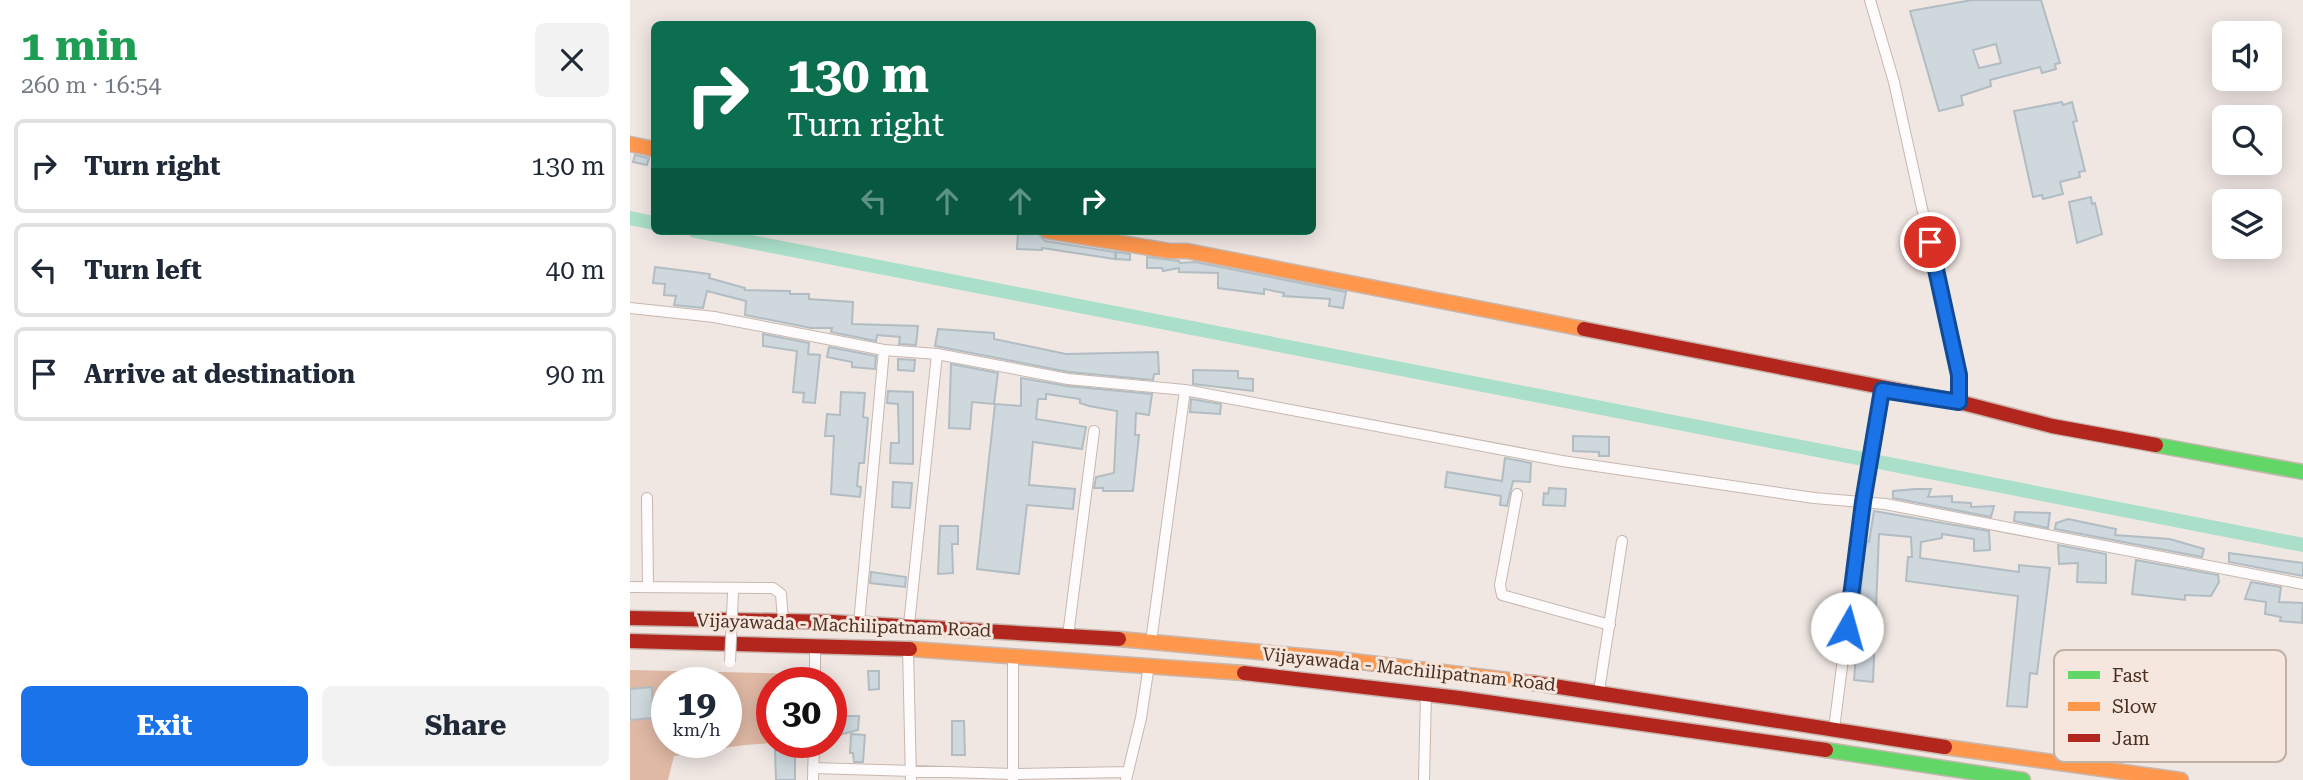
<!DOCTYPE html>
<meta charset="utf-8">
<style>
:root{--surface:#fff;--page:#f2f2f3;--text:#1f2937;--muted:#747a83;--line:#e0e1e3;--accent:#1a73e8}
body{margin:0;font-family:"Roboto Serif",serif;background:var(--page);color:var(--text);height:100vh;display:flex;flex-direction:column;font-size:26px;white-space:nowrap}
*{box-sizing:border-box;margin:0}
p{font-size:23px;color:var(--muted)}
.icon{flex:none;width:38px;height:38px;fill:none;stroke:currentColor;stroke-width:2;stroke-linecap:round;stroke-linejoin:round}
.map{position:relative;flex:1;overflow:hidden}
.drawer{display:flex;flex-direction:column;background:var(--surface);width:630px}
.drawer>*{flex:none}
.top-card{position:absolute;left:21px;top:21px;width:665px;height:214px;border-radius:10px;box-shadow:0 4px 18px #0003;background:#0b6e4f;color:#fff;overflow:hidden}
.buttons{position:absolute;left:1582px;top:21px;display:grid;gap:14px}
.buttons a{display:grid;place-items:center;width:70px;height:70px;border-radius:10px;background:var(--surface);box-shadow:0 4px 18px #0003;font-size:35px}
.speed{position:absolute;left:21px;top:667px;display:flex;gap:14px;font-size:35px;font-weight:700;text-align:center}
.speed>*{display:grid;place-content:center;width:91px;height:91px;border-radius:50%;background:var(--surface);box-shadow:0 4px 18px #0003;line-height:1}
.speed small{font-size:18px;font-weight:400}
.speed .limit{border:10px solid #d22;background:#fff;color:#111}
.pin{position:absolute;display:grid;place-items:center;width:60px;height:60px;color:#fff;margin:-30px;border:4px solid #fff;border-radius:50%;box-shadow:0 2px 7px #0007}
.me{position:absolute;width:77px;margin:-38px;rotate:7deg;stroke-linejoin:round;filter:drop-shadow(0 0 5px #0008)}
.turn{display:flex;align-items:center;gap:24px;height:147px;padding:0 21px;font-size:32px}
.turn .icon{width:91px;height:91px;stroke-width:2.5}
.turn b{display:block;font-size:49px;line-height:60px}
.lanes{display:flex;align-items:center;height:66px;padding:0 21px;background:#0003;justify-content:center;gap:35px;direction:ltr}
.lanes .off{opacity:.35}
.round{display:grid;place-items:center;flex:none;width:74px;height:74px;border-radius:10px;background:var(--page)}
.overview{display:flex;align-items:center;justify-content:space-between;height:119px;padding:0 21px}
h1{font-size:42px;font-weight:700;line-height:52px;color:#1e9e55}
.primary-button{display:flex;gap:14px;margin-top:auto;padding:14px 21px}
.primary-button a{flex:1;height:80px;border-radius:10px;background:var(--accent);color:#fff;font-size:28px;font-weight:700;line-height:80px;text-align:center}
.primary-button a+a{background:var(--page);color:var(--text)}
ul{padding:0;list-style:none}
li{display:flex;align-items:center;gap:21px;height:94px;margin:0 14px 10px;padding:0 7px;border:4px solid var(--line);border-radius:10px}
li div{flex:1}
li b{display:block;font-size:26px}
li em{font-style:normal}
main{display:flex;flex:1;min-height:0}
.map>svg:first-child{display:block}
</style>
<main>
<section class="drawer">
<div class="overview"><div><h1>1 min</h1><p>260 m · 16:54</p></div><a class="round"><svg class="icon" aria-label="close" viewBox="0 0 24 24"><path d="M6 6l12 12M18 6L6 18"/></svg></a></div>
<ul>
<li><svg class="icon" aria-label="right" viewBox="0 0 24 24"><path d="M7 20v-9h11M14 6l5 5-5 5"/></svg><div><b>Turn right</b></div><em>130 m</em></li>
<li><svg class="icon" aria-label="left" viewBox="0 0 24 24"><path d="M17 20v-9H6M10 6l-5 5 5 5"/></svg><div><b>Turn left</b></div><em>40 m</em></li>
<li><svg class="icon" aria-label="arrive" viewBox="0 0 24 24"><path d="M6 21V4h12l-3 4 3 4H6"/></svg><div><b>Arrive at destination</b></div><em>90 m</em></li>
</ul>
<div class="primary-button"><a>Exit</a><a>Share</a></div>
</section>
<div class="map">
<svg width="1673" height="780" viewBox="0 0 1673 780">
<rect width="100%" height="100%" fill="#f0e7e3"/>
<path fill="#e0b9a5" fill-rule="evenodd" d="M0 670 175 674V682H142V742H177V753C153 732 77 752 44 756L38 780H0ZM37 682H96V742H37Z"/>
<g fill="none" stroke-linecap="round" stroke-linejoin="round">
<path stroke="#aadfc9" stroke-width="14" d="M0 218 24 223
M65 231 1673 545"/>
</g>
<path fill="#ced8dd" stroke="#b1bdc3" stroke-width="2" fill-rule="evenodd" d="M1342 0H1411L1430 63 1425 64 1426 69 1412 73 1410 67 1360 80 1361 86 1331 96 1333 105 1309 111 1280 11ZM1366 44 1371 63 1349 68 1343 50Z
M1432 102 1433 105 1442 102 1447 121 1443 122 1455 171 1449 172 1450 177 1430 182 1433 194 1413 199 1412 195 1403 197 1384 111Z
M5 155 19 158 17 165 3 162Z
M1461 197 1462 204 1465 203 1472 234 1447 243 1439 202Z
M388 232 408 233 415 241 485 252V259L412 248V250L387 249Z
M486 252 500 254V260L486 259Z
M517 257 549 261 550 263 565 262 716 292 713 308 699 306 700 299 653 296 654 293 634 289V294L588 288V273L549 272V268L533 271 532 268H517Z
M25 267 80 274 79 278 115 288V290L160 291V294H179V299L223 302 222 324 288 326 286 345 269 344 270 337 247 335 246 341 201 332 202 328H181L115 315 116 301 77 291 73 308 44 305 46 296 34 295 35 284 23 283Z
M308 329 364 333V339L436 354 528 352 529 374H524L523 380 439 372 305 346Z
M133 334 179 343 178 354 190 355 185 403 173 402 174 393 163 392 167 351 133 346Z
M199 347 246 356 245 369 222 367V362L197 357Z
M268 359 285 360 284 371 268 370Z
M321 364 368 373 364 404 342 402 340 429 319 428Z
M563 370 608 371V378L623 379V391L563 384Z
M391 378 437 386 522 394 519 415 506 413 505 435H509L503 491H473V488H464L466 477 484 473 487 411 459 406 450 403V399L416 394V399H408L406 419 456 427 452 449 403 442 399 485 445 489 443 509 397 505 389 574 347 569 365 404 391 406Z
M258 391 283 392V464L260 463 261 443H269L268 404 257 403Z
M211 392 235 393 233 417 238 418 234 463H229L227 486 231 487 230 497 201 494 204 436H195L197 414 210 415Z
M561 399 591 404 590 414 560 412Z
M943 436 979 437V456H969V452L943 451Z
M875 458 901 463 900 482 883 481 877 506 870 505 871 496 815 487 817 472 872 481Z
M263 482 282 483 280 508 262 507Z
M919 488 936 489 935 506 913 505 914 493 918 494Z
M1286 489H1301L1298 497 1322 496V502L1341 503V507L1364 506 1361 517 1263 498V491Z
M1244 511 1359 531 1360 550 1344 551V539L1312 534V538L1291 542 1290 558 1389 572V565L1420 568 1407 674 1400 673 1397 707 1377 706 1388 596 1276 581 1278 557H1282L1281 537 1249 534 1243 682 1224 680 1234 551 1236 541 1239 542Z
M1385 512 1420 513 1418 528 1384 521Z
M1438 519 1486 529 1485 535 1540 539 1574 549 1572 557 1425 529 1426 523Z
M310 526H328V544H322L323 573 308 574Z
M1428 545 1476 554V583L1447 582 1448 563 1429 564Z
M1599 553 1673 563V576L1599 562Z
M1506 560 1588 575 1589 582 1581 596 1555 595V600L1502 594Z
M241 572 276 577 275 587 240 583Z
M1621 582 1651 587 1649 602 1673 603 1672 623 1650 621 1651 617 1635 614 1636 602 1615 599Z
M238 671H249V689L239 690Z
M22 687 23 718 0 720V689Z
M213 716H229L228 730 201 737V717L213 719Z
M322 721H334L335 755H322Z
M221 734 235 735 233 762H224L223 753H220Z
M145 750H165V780H146Z"/>
<g fill="none" stroke-linecap="round" stroke-linejoin="round">
<g stroke="#c8b7ae" stroke-width="12">
<path id="street" d="M1240 0 1264 82 1329 375V402
M0 308 84 317 254 350 307 354 438 379 555 390 932 461 1184 498 1255 504 1673 584
M887 494 870 585 872 595 980 625
M17 498 18 587
M0 587 143 588 151 594 153 621
M229 623 254 350
M279 625 307 354
M438 636 464 431
M521 642 555 390
M278 648 281 780
M185 682V645
M969 691 992 541
M1204 729 1233 502 1252 389
M183 768 383 774 498 772
M383 779V655
M183 780 184 742
M496 780 511 718 519 665
M794 780 796 693"/>
</g>
<g stroke="#c8b7ae" stroke-width="17">
<path id="fast" d="M1526 445 1673 472
M1196 750 1393 780"/>
</g>
<g stroke="#c8b7ae" stroke-width="17">
<path id="slow" d="M0 144 24 149
M417 231 539 251H557L954 329
M489 639 706 659 904 683
M280 649 614 673
M1315 747 1551 780"/>
</g>
<g stroke="#c8b7ae" stroke-width="17">
<path id="jam" d="M954 329 1329 402 1422 426 1526 445
M0 618 202 622 489 639
M0 641 280 649
M614 673 829 698 1196 750
M904 683 1315 747"/>
</g>
<use href="#street" stroke="#fdfbfb" stroke-width="10"/>
<use href="#fast" stroke="#63d668" stroke-width="14"/>
<use href="#slow" stroke="#ff974d" stroke-width="14"/>
<use href="#jam" stroke="#b3261e" stroke-width="14"/>
<g stroke="#c8b7ae" stroke-width="12" stroke-linecap="butt">
<path id="street-bridge" d="M100 662 103 593"/>
</g>
<use href="#street-bridge" stroke="#fdfbfb" stroke-width="10"/>
</g>
<g fill="none" stroke-linecap="round" stroke-linejoin="round">
<g stroke="#114b97" stroke-width="18">
<path id="route" d="M1217 628 1233 502 1252 390 1329 402V375L1300 242"/>
</g>
<use href="#route" stroke="#1a73e8" stroke-width="12"/>
</g>
<g text-anchor="middle" dominant-baseline="central" stroke-width="6" stroke-linejoin="round" paint-order="stroke">
<g font-size="18" fill="#4a2e1f" stroke="#f5e6de">
<text transform="translate(214 625) rotate(2)">Vijayawada - Machilipatnam Road</text>
<text transform="translate(779 669) rotate(6)">Vijayawada - Machilipatnam Road</text>
</g>
</g>
<rect x="1424" y="650" width="232" height="112" rx="10" fill="#f5e6de" stroke="#c2afa5" stroke-width="2"/>
<rect x="1438" y="671" width="32" height="8" fill="#63d668"/>
<rect x="1438" y="702" width="32" height="9" fill="#ff974d"/>
<rect x="1438" y="734" width="32" height="8" fill="#b3261e"/>
<g font-size="19" fill="#4a2e1f">
<text x="1482" y="682">Fast</text>
<text x="1482" y="713">Slow</text>
<text x="1482" y="745">Jam</text>
</g>
</svg>
<div class="buttons">
<a><svg class="icon" aria-label="sound" viewBox="0 0 24 24"><path d="M4 9h4l5-4v14l-5-4H4zM17 9q2 3 0 6"/></svg></a>
<a><svg class="icon" aria-label="search" viewBox="0 0 24 24"><circle cx="10" cy="10" r="6"/><path d="M15 15l6 6"/></svg></a>
<a><svg class="icon" aria-label="layers" viewBox="0 0 24 24"><path d="M12 4l9 5-9 5-9-5zM3 14l9 5 9-5"/></svg></a>
</div>
<div class="speed"><div>19<small>km/h</small></div><div class="limit">30</div></div>
<div class="pin" style="left:1300px;top:242px;background:#d93025"><svg class="icon" aria-label="arrive" viewBox="0 0 24 24"><path d="M6 21V4h12l-3 4 3 4H6"/></svg></div>
<svg class="me" style="left:1217px;top:628px" viewBox="-20 -20 40 40"><circle r="19" fill="#fff"/><path d="M0-13L10 11 0 6-10 11z" fill="#1a73e8"/></svg>
<div class="top-card">
<div class="turn"><svg class="icon" aria-label="right" viewBox="0 0 24 24"><path d="M7 20v-9h11M14 6l5 5-5 5"/></svg><div><b>130 m</b>Turn right</div></div>
<div class="lanes"><svg class="icon off" aria-label="left" viewBox="0 0 24 24"><path d="M17 20v-9H6M10 6l-5 5 5 5"/></svg><svg class="icon off" aria-label="ahead" viewBox="0 0 24 24"><path d="M12 20V5M6 11l6-6 6 6"/></svg><svg class="icon off" aria-label="ahead" viewBox="0 0 24 24"><path d="M12 20V5M6 11l6-6 6 6"/></svg><svg class="icon" aria-label="right" viewBox="0 0 24 24"><path d="M7 20v-9h11M14 6l5 5-5 5"/></svg></div>
</div>
</div>
</main>
